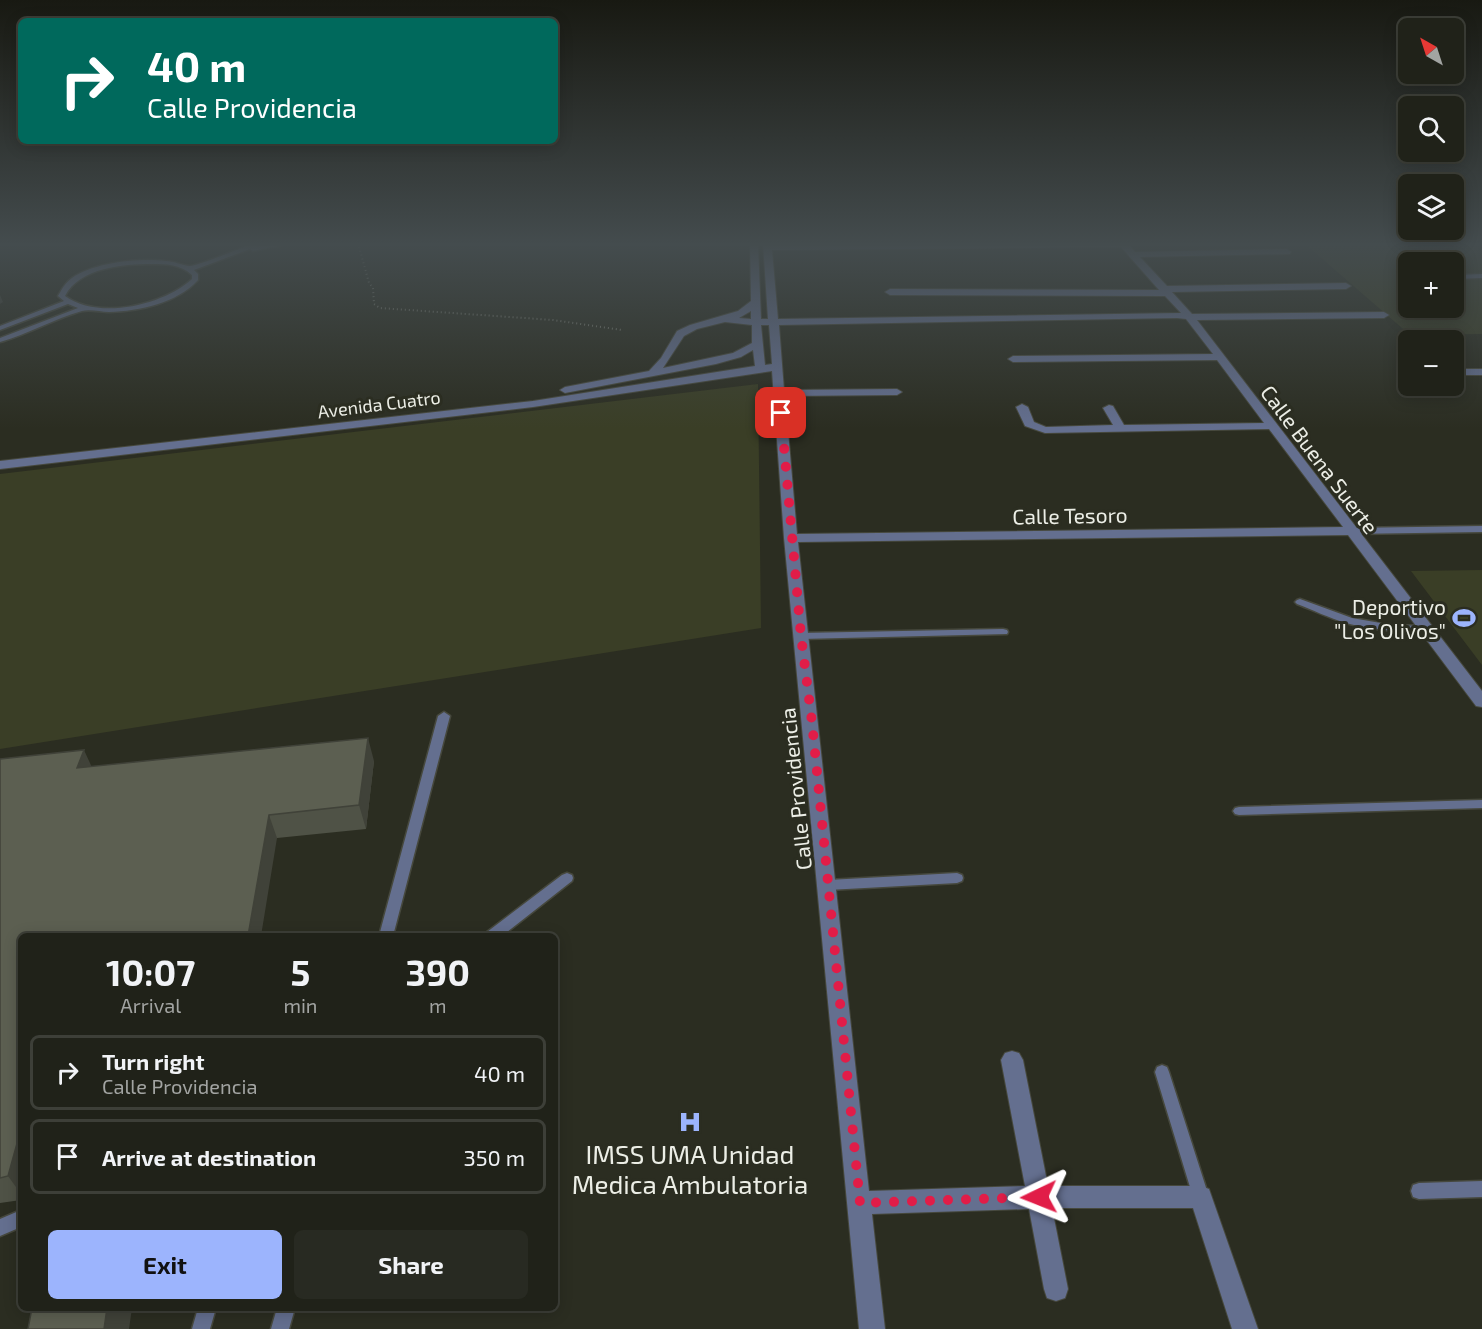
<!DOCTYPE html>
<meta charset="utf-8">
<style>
:root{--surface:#202219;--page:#282a22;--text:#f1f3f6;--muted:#a2a4a2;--line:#3d3f38;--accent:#9cb4fd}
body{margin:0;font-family:"Exo 2",sans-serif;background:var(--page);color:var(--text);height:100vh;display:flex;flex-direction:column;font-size:22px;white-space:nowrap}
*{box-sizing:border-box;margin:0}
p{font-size:20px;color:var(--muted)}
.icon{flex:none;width:33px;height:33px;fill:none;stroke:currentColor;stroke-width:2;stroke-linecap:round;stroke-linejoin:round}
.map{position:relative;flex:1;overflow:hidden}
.details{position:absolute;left:18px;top:933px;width:540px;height:378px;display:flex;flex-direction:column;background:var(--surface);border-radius:9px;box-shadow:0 3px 15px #0003,0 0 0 2px var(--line)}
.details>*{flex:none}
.banner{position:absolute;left:18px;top:18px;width:540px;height:126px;border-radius:9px;box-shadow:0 3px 15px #0003,0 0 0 2px var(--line);background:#00695c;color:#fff;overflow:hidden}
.needle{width:39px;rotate:321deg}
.buttons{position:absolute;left:1398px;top:18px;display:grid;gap:12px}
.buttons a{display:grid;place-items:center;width:66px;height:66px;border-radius:9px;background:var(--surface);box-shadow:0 3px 15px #0003,0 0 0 2px var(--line);font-size:30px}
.pin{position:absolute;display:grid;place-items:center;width:51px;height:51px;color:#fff;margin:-26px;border-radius:12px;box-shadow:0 3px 9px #0006}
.me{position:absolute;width:66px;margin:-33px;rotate:268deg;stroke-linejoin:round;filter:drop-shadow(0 0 4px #0008)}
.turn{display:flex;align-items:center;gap:21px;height:126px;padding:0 30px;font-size:27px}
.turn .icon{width:78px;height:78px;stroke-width:2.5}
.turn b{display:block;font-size:42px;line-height:51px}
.eta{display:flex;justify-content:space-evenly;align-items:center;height:102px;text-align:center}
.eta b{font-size:36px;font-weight:700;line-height:42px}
.button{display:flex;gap:12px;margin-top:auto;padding:12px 30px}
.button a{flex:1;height:69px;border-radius:9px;background:var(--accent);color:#111;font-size:24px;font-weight:700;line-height:69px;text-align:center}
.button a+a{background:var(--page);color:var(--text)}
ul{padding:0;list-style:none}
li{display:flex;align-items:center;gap:18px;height:75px;margin:0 12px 9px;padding:0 18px;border:3px solid var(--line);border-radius:9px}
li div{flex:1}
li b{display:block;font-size:22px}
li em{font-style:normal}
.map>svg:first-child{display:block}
</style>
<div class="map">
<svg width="1482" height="1329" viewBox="0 0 1482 1329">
<rect width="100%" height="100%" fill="#2b2d21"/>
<path fill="#3a3e26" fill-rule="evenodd" d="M1304 243H1474L1482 249V334L1410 335ZM1408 262H1454V308H1408Z
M758 384 761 628 0 749V474Z
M1482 570V665L1411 571Z"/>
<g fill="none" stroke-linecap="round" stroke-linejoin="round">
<g stroke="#46483d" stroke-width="3">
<path id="lane" d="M254 243H263L255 247 277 243H292L253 251 250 249 194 270 198 274V280C177 303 140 311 109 312 101 312 90 309 82 311 54 319 28 334 0 342V338L78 308 68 304 0 330V326L64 301 58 296C62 289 65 283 72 278 95 262 139 258 166 261 174 261 181 265 189 266 195 267 244 247 254 243ZM152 264C166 264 180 264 192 275V279C162 306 98 320 65 296 79 268 123 264 152 264Z
M1482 274V278L1458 279 1455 277 1458 275Z
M1482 526V532L1350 534 1345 531 1350 528Z
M1300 599 1352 618 1392 625 1425 626 1430 629C1420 637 1360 627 1346 623 1329 618 1313 610 1297 604L1295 602 1297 600Z
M1003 629 1007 630 1008 632 1007 634 801 639 796 636 801 633Z
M444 712 450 716 393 936H379L438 716Z
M1482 800V808L1239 815 1235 814 1233 811 1235 808 1239 807Z
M567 873 572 875 573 878 572 881 502 936H485L487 932 562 875Z
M957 873 962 875 963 878 962 881 957 883 828 890 823 889 822 885 823 881 828 880Z
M1162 1065 1167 1067 1169 1072 1209 1197 1207 1203 1201 1205 1195 1203 1193 1197 1155 1072 1157 1067Z
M1482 1181V1197L1419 1199 1413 1197 1411 1191 1413 1185 1419 1183Z
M21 1210V1227L0 1236V1219Z
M198 1308H216L210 1329H192Z
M277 1308H295L289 1329H271Z"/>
</g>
<g stroke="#46483d" stroke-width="2">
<path id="street" d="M750 243H758L761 319H768L763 243H1127L1135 252 1287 249 1291 252 1290 254 1140 257 1167 286 1346 283 1351 286 1346 289 1172 292 1192 314 1384 312 1389 315 1384 318 1197 320 1482 691V707L1476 706 1348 535 798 542 869 1191 1025 1186 1001 1060 1005 1053 1012 1051 1019 1053 1023 1060 1048 1186H1201L1209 1189 1258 1329H1232L1193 1208H1052L1068 1289 1065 1298 1056 1301 1047 1298 1044 1289 1029 1209 872 1214 885 1329H859L784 538 772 371 533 407 0 469V461L533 401 755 366 753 350 741 357 716 364 565 393 560 390 565 387 649 371 661 358 677 331 690 325 738 311 751 301ZM1121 247 1159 290 890 289 885 292 890 295 1165 296 1181 313 778 319 772 250ZM751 311V319L739 318ZM1177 318 1186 319 1213 354 1013 356 1008 359 1013 362 1217 360 1264 423 1124 425 1113 406 1109 405 1103 408 1113 425 1046 427 1034 422 1028 407 1022 404 1016 407 1025 426 1045 433 1269 429 1343 527 797 534 785 396 897 395 902 392 897 389 784 390 779 325ZM725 322 752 325V343L733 353 663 368 684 336 697 329ZM761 325H769L772 364 765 365Z
M1454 369H1482V375H1454Z"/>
</g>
<path stroke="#797b71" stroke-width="2" stroke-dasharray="1 3" stroke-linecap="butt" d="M358 243 369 283 373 288 374 304 380 308 553 320 622 330"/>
<use href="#lane" fill="#646f8f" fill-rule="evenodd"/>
<use href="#street" fill="#646f8f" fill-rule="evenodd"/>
</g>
<path fill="#4f5246" d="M0 759 91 766 374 761 366 829 277 838 21 936V1200L0 1203Z"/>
<path fill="#404239" d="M0 295 3 302 0 304Z
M368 738 374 761 366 829 359 805Z
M84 750 95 774 77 768Z
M269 815 277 838 261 936H248Z
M21 1129V1194L8 1176Z
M107 1308H132L129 1329H104Z"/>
<path fill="#5c5f51" stroke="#404239" stroke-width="1.5" d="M368 738 359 805 269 815 248 936H21V1129L8 1176 0 1178V759L84 750 77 768Z
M32 1308H107L104 1329H28Z"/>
<linearGradient id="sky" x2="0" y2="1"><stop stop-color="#181912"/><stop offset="0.57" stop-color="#444c4e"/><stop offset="1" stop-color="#444c4e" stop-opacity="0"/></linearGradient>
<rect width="1482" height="429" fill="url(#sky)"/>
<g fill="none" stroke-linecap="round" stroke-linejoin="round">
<path stroke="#e11d48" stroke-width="10" stroke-dasharray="0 18" d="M781 413 801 636 812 722 860 1203 1039 1197"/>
</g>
<defs>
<g id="stadium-bare" transform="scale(1.8)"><path d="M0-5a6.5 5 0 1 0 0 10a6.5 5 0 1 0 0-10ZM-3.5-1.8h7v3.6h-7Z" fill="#9cb4fd" stroke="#2b2d21" stroke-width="2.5" paint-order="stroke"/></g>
<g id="hospital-bare" transform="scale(1.8)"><path d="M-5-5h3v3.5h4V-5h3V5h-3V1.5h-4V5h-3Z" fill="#9cb4fd" stroke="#2b2d21" stroke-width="2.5" paint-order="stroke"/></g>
</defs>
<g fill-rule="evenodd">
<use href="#stadium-bare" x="1464" y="618"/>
<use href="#hospital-bare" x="690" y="1122"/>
</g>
<g text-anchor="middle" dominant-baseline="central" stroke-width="6" stroke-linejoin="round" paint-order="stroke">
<g font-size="18" fill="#eceee6" stroke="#2b2d21">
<text transform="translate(379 404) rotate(-7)">Avenida Cuatro</text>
</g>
<g font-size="21" fill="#eceee6" stroke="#2b2d21">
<text transform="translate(1320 459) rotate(53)">Calle Buena Suerte</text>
<text transform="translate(1070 515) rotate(-1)">Calle Tesoro</text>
<text transform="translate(795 789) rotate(-96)">Calle Providencia</text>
</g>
<g font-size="21" fill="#eceee6" stroke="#2b2d21" text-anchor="end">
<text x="1446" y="606">Deportivo<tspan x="1446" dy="24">"Los Olivos"</tspan></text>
</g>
<g font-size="26" fill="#eceee6" stroke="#2b2d21">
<text x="690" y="1153">IMSS UMA Unidad<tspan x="690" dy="30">Medica Ambulatoria</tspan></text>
</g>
</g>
</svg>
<div class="buttons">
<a><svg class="needle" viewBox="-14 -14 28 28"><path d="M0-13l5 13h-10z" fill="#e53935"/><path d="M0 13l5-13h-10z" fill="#a2a4a2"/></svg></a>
<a><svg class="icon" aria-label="search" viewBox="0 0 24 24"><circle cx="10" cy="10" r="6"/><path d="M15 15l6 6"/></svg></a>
<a><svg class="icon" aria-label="layers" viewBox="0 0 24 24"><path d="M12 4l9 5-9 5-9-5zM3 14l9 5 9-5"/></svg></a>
<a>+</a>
<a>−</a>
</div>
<div class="pin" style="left:781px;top:413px;background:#d93025"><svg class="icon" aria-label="arrive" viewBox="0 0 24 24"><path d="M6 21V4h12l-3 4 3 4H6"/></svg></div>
<svg class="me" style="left:1039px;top:1197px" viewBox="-20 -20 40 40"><path d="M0-17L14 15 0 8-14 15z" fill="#e11d48" stroke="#fff" stroke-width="4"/></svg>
<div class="banner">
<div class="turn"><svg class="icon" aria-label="right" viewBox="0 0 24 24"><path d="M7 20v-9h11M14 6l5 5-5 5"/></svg><div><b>40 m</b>Calle Providencia</div></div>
</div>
<section class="details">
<div class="eta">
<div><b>10:07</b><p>Arrival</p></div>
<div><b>5</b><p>min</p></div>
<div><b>390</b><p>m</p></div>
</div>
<ul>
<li><svg class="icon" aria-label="right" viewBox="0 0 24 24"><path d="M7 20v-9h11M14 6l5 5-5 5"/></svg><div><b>Turn right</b><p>Calle Providencia</p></div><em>40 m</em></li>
<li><svg class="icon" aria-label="arrive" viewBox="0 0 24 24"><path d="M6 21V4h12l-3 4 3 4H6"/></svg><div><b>Arrive at destination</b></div><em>350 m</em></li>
</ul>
<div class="button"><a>Exit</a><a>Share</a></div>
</section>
</div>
